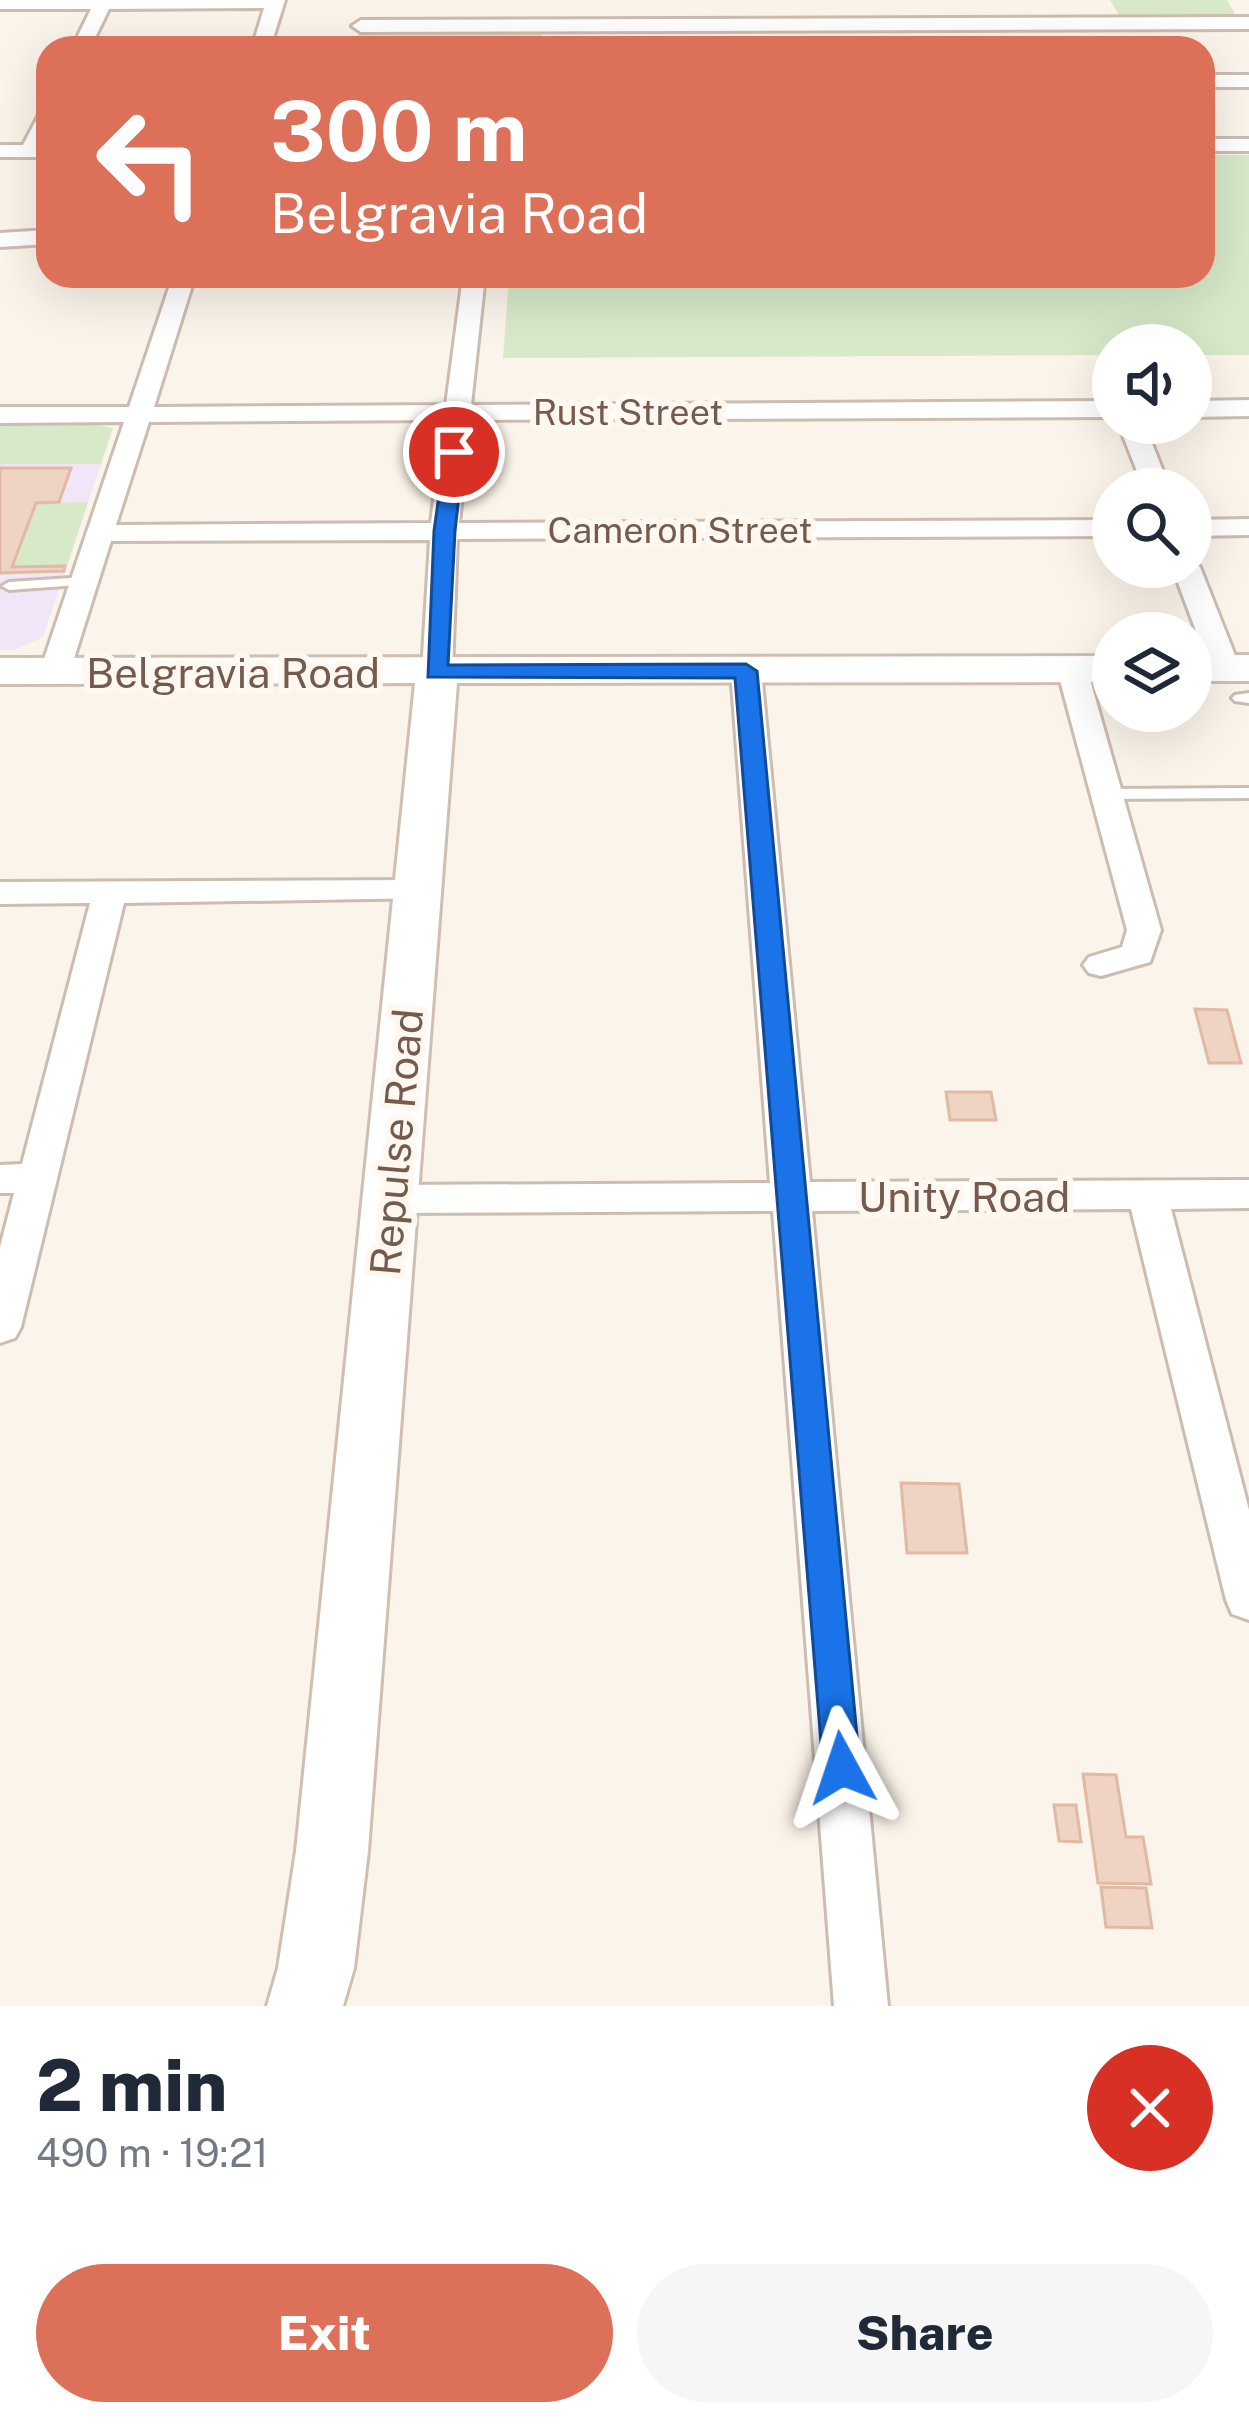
<!DOCTYPE html>
<meta charset="utf-8">
<style>
:root{--surface:#fff;--page:#f6f6f7;--text:#1f2937;--muted:#747a83;--accent:#dd7058}
body{margin:0;font-family:"Public Sans",sans-serif;background:var(--page);color:var(--text);height:100vh;display:flex;flex-direction:column;font-size:45px;white-space:nowrap}
*{box-sizing:border-box;margin:0}
p{font-size:39px;color:var(--muted)}
.icon{flex:none;width:66px;height:66px;fill:none;stroke:currentColor;stroke-width:2;stroke-linecap:round;stroke-linejoin:round}
.map{position:relative;height:2006px;overflow:hidden}
.details{display:flex;flex-direction:column;background:var(--surface);flex:1}
.details>*{flex:none}
.banner{position:absolute;left:36px;top:36px;width:1179px;height:252px;border-radius:36px;box-shadow:0 12px 48px #0002;background:#dd7058;color:#fff;overflow:hidden}
.controls{position:absolute;left:1092px;top:324px;display:grid;gap:24px}
.controls a{display:grid;place-items:center;width:120px;height:120px;border-radius:50%;background:var(--surface);box-shadow:0 12px 48px #0002;font-size:60px}
.pin{position:absolute;display:grid;place-items:center;width:102px;height:102px;color:#fff;margin:-51px;border:6px solid #fff;border-radius:50%;box-shadow:0 3px 12px #0007}
.me{position:absolute;width:132px;margin:-66px;rotate:355deg;stroke-linejoin:round;filter:drop-shadow(0 0 9px #0008)}
.turn{display:flex;align-items:center;gap:42px;height:252px;padding:0 36px;font-size:54px}
.turn .icon{width:156px;height:156px;stroke-width:2.5}
.turn b{display:block;font-size:84px;line-height:102px}
.round{display:grid;place-items:center;flex:none;width:126px;height:126px;border-radius:63px;background:var(--page)}
.summary{display:flex;align-items:center;justify-content:space-between;height:204px;padding:0 36px}
h1{font-size:72px;font-weight:800;line-height:90px}
.primary-button{display:flex;gap:24px;margin-top:auto;padding:24px 36px}
.primary-button a{flex:1;height:138px;border-radius:72px;background:var(--accent);color:#fff;font-size:48px;font-weight:800;line-height:138px;text-align:center}
.primary-button a+a{background:var(--page);color:var(--text)}
.map>svg:first-child{display:block}
</style>
<div class="map">
<svg width="1249" height="2006" viewBox="0 0 1249 2006">
<rect width="100%" height="100%" fill="#fbf4ea"/>
<path fill="#f1e6f8" d="M0 464H101L43 637 15 650H0Z"/>
<path fill="#d7e9c9" d="M1110 0H1227L1238 19H1121Z
M359 30H542V48H354Z
M1203 155H1249V355H1191V345H1113V355L503 358 509 276H1203Z
M0 424H94L113 428 101 464H0Z
M88 502 67 566 12 567 36 503Z"/>
<path fill="#efd3c3" stroke="#e1b9a5" stroke-width="3" d="M0 468H71L59 502 36 503 12 567 65 566 64 571 0 573Z
M1195 1009 1227 1010 1241 1063H1209Z
M946 1092H991L996 1120H950Z
M901 1483 959 1484 967 1553H907Z
M1083 1774 1116 1775 1126 1837H1143L1151 1884 1098 1883Z
M1054 1805H1076L1081 1842 1059 1841Z
M1101 1887 1146 1888 1152 1928 1106 1927Z"/>
<g fill="none" stroke-linecap="round" stroke-linejoin="round">
<g stroke="#cdbcb0" stroke-width="6">
<path id="lane" d="M87 577 92 578V584L9 590 2 586 9 582Z
M1249 693V703L1235 701 1232 698 1235 695Z
M1249 788V798L1107 799 1099 794 1107 789Z"/>
</g>
<g stroke="#cdbcb0" stroke-width="6">
<path id="street" d="M0 0H285L270 48H252L264 8 109 9 90 48H72L91 9H0Z
M1249 17V29L361 32 352 26 361 20Z
M1203 75H1249V87H1203Z
M48 109 43 145H48V157H0V145H23L41 111Z
M1203 139H1249V151H1203Z
M48 230V244L0 247V233Z
M173 276H195L154 407 446 405 463 276H485L471 405 1113 401V417L470 420 459 523 1113 520V536L457 539 452 672 437 681 422 672 430 540 111 541 70 671 66 677H44L40 671 124 422 0 423V407H129ZM444 420 431 523 116 525 149 422Z
M1249 400V416L1191 417V401Z
M1118 423H1144L1170 489H1144Z
M1249 519V535L1191 536V520Z
M1191 560 1200 567 1240 668 1236 674 1225 677 1210 668 1172 567H1191Z
M1072 660 1087 669 1161 930 1150 962 1101 976 1089 973 1083 965 1089 957 1122 947 1127 930 1057 669Z
M746 662 761 671 810 1182 1249 1180V1208L1171 1209 1249 1510V1620L1232 1614 1226 1600 1131 1209 812 1211 888 2006H834L773 1211 391 1213 377 1209 371 1199 377 1189 391 1185 770 1183 731 671Z
M419 880 431 884 436 891 431 898 124 903 21 1327 15 1338 0 1343V1247L14 1193H0V1165L22 1164 90 903 0 904V882Z"/>
</g>
<g stroke="#d2beb0" stroke-width="6">
<path id="secondary" d="M1191 655H1249V681H1191Z
M1113 656V682L457 683 368 1851 354 1968 343 2006H267L278 1968 296 1851 415 683 0 684V658Z"/>
</g>
<use href="#lane" fill="#fff" fill-rule="evenodd"/>
<use href="#street" fill="#fff" fill-rule="evenodd"/>
<use href="#secondary" fill="#fff" fill-rule="evenodd"/>
</g>
<path fill="#1a73e8" stroke="#114b97" stroke-width="3" d="M454 446 464 452 455 531 448 665 746 664 757 671 860 1768 855 1780 842 1785 828 1780 823 1768 735 678 428 677 434 531 445 452Z"/>
<g text-anchor="middle" dominant-baseline="central" stroke-width="12" stroke-linejoin="round" paint-order="stroke">
<g font-size="36" fill="#755b4e" stroke="#fef8f0">
<text x="628" y="412">Rust Street</text>
<text x="680" y="530">Cameron Street</text>
</g>
<g font-size="42" fill="#755b4e" stroke="#fef8f0">
<text x="233" y="672">Belgravia Road</text>
<text transform="translate(396 1142) rotate(-85)">Repulse Road</text>
<text x="964" y="1196">Unity Road</text>
</g>
</g>
</svg>
<div class="controls">
<a><svg class="icon" aria-label="sound" viewBox="0 0 24 24"><path d="M4 9h4l5-4v14l-5-4H4zM17 9q2 3 0 6"/></svg></a>
<a><svg class="icon" aria-label="search" viewBox="0 0 24 24"><circle cx="10" cy="10" r="6"/><path d="M15 15l6 6"/></svg></a>
<a><svg class="icon" aria-label="layers" viewBox="0 0 24 24"><path d="M12 4l9 5-9 5-9-5zM3 14l9 5 9-5"/></svg></a>
</div>
<div class="pin" style="left:454px;top:452px;background:#d93025"><svg class="icon" aria-label="arrive" viewBox="0 0 24 24"><path d="M6 21V4h12l-3 4 3 4H6"/></svg></div>
<svg class="me" style="left:842px;top:1768px" viewBox="-20 -20 40 40"><path d="M0-17L14 15 0 8-14 15z" fill="#1a73e8" stroke="#fff" stroke-width="4"/></svg>
<div class="banner">
<div class="turn"><svg class="icon" aria-label="left" viewBox="0 0 24 24"><path d="M17 20v-9H6M10 6l-5 5 5 5"/></svg><div><b>300 m</b>Belgravia Road</div></div>
</div>
</div>
<section class="details">
<div class="summary"><div><h1>2 min</h1><p>490 m · 19:21</p></div><a class="round" style="background:#d93025;color:#fff"><svg class="icon" aria-label="close" viewBox="0 0 24 24"><path d="M6 6l12 12M18 6L6 18"/></svg></a></div>
<div class="primary-button"><a>Exit</a><a>Share</a></div>
</section>
